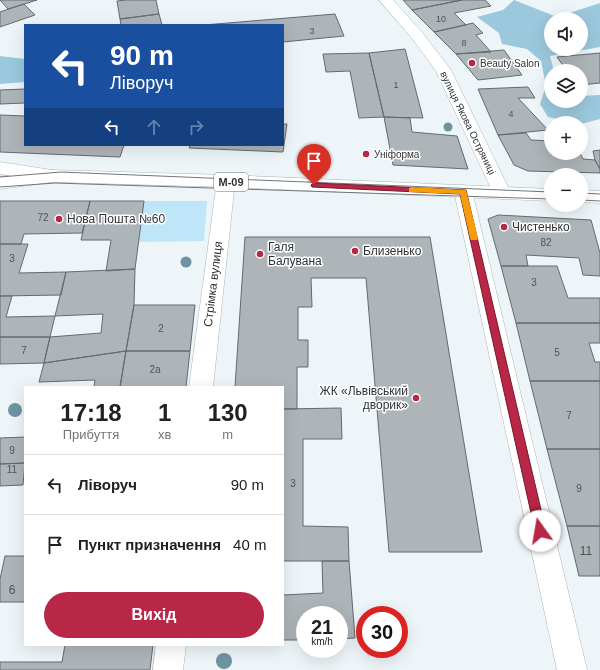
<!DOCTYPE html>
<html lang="uk">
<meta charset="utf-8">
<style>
:root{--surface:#fff;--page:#f2f2f2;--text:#202124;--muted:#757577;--line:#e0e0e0;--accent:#b82746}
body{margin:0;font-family:Arial,sans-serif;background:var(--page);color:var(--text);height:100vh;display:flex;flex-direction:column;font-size:15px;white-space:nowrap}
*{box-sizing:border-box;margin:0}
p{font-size:13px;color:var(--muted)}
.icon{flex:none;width:22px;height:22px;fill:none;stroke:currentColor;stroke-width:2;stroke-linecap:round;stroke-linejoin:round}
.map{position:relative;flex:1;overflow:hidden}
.sheet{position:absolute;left:24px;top:386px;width:260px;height:260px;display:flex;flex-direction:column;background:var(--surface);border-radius:0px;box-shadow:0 4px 16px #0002}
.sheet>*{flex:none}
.hud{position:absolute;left:24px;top:24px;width:260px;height:122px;border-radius:0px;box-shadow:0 4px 16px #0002;background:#1a4fa0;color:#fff;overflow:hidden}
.controls{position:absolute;left:544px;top:12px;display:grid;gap:8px}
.controls a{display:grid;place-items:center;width:44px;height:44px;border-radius:50%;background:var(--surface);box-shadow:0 4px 16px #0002;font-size:20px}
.speed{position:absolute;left:296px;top:606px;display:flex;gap:8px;font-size:20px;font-weight:700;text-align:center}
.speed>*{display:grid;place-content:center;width:52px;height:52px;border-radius:50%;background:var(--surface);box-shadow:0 4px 16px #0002;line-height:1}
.speed small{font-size:10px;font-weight:400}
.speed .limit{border:6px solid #d22;background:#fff;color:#111}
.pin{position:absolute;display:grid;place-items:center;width:34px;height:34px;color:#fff;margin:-41px -17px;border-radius:50% 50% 50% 0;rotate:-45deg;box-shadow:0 0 4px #0007}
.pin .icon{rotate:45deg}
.me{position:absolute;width:44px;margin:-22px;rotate:347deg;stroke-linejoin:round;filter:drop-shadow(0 0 3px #0008)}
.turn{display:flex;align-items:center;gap:14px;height:84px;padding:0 20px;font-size:18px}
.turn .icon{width:52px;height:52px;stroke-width:2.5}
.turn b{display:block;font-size:28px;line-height:34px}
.lanes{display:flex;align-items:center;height:38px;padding:0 20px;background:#0003;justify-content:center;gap:20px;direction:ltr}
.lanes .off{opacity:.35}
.eta{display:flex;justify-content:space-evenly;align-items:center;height:68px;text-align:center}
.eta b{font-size:24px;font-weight:600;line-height:28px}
.button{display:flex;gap:8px;margin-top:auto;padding:8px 20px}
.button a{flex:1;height:46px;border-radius:24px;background:var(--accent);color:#fff;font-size:16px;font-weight:600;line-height:46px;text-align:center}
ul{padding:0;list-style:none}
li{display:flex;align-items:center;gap:12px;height:60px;padding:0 20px;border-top:1px solid var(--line)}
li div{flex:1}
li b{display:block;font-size:15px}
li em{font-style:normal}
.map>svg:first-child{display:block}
</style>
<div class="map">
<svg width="600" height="670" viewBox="0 0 600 670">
<rect width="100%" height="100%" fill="#edf5f9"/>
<path fill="#bee5f8" d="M144 201H207L204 241 139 242Z"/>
<path fill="#9cc8dd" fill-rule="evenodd" d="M514 0 557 17 600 3V47L550 56 554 71H551V101H581V96L600 95V119L581 124 548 117 540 104 546 86 541 61 527 49 502 44 499 33 477 17 503 10ZM551 19H581V49H551Z
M0 56 25 59V82L0 84Z"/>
<path fill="#aeb5b9" stroke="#646b6e" d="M0 0H37L8 9Z
M126 0H156L159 14 120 19 117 1Z
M403 0H462L412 10Z
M462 0H485L491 6 454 13 466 25 434 32 412 10Z
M24 4 35 15 0 27V12Z
M159 14 162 25H121L120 19Z
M335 14 344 36 283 42V25H204Z
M473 23 483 33 476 35 491 52 456 54 434 32Z
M405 49 423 118 384 117 369 53Z
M504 50 522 75 478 80 456 54Z
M369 53 384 117 359 118 350 71 326 72 323 54Z
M600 53V83L581 85V71H567L557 57Z
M528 87 535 98H518L548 130 498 135 478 89Z
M25 89V103L0 104V90Z
M0 115 25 116V145H124L120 157 0 152Z
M384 117 410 118 412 132 457 136 468 169 393 165Z
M283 124H287L283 152 189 148 190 145H283Z
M526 133 531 140 551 141V153H580L583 159 595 160 600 169V173L528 171 514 165 498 135Z
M600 150V169L595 160 593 151Z
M0 201H90L82 233 24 234 21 244H0Z
M90 201H144L135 269 106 271 111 240H81Z
M498 215 591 220 600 253V276L583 275 579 258 526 255 528 266H501L488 219Z
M245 237H430L482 552H389L366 278H311L312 307H298V340H308V367H297V409H283V387H235Z
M0 244H28L19 273 66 272 61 295 0 296Z
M501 266H557L568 298H600V323H516Z
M135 269 134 305 126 351 44 363 50 337 101 333 103 314 55 316 66 272Z
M0 296H12L6 317 55 316 50 337H0Z
M134 305H195L190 351H126Z
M516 323H600V343H589L595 362H600V381H530Z
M0 337H50L44 363 0 364Z
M126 351 120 387H94L95 380 39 382 44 363Z
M126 351H190L186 387H120Z
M530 381H600V449H547Z
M341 408 342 439H303V526L348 527 349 561H283V409Z
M25 437V463L0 464V438Z
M547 449H600V526H567Z
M25 463 23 485 0 486V464Z
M567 526H600V576H579Z
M5 556H25V602H0V579Z
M322 561H349L355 638 339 639V615H305V640H283V595L323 593Z
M65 645H153L150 670H0V662H62Z"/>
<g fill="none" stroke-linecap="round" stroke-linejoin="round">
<g stroke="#adb4b8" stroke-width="1">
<path id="minor" d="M379 0H393L421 31 451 70 511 193 509 197 502 199 495 197 436 71 411 37Z
M0 162 52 170 58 172 61 176 58 180 52 182 0 174Z
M226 175 232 177 235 181 213 387H189L217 181 220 177Z
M463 185 470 187 472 191 587 670H557L454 191 456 187Z
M156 645H186L183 670H153Z"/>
</g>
<g stroke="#adb4b8" stroke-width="1">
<path id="major" d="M52 170 226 175 551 189V201L226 187 52 182 0 189V177Z
M581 190 600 191V203L581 202Z"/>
</g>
<use href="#minor" fill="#fff" fill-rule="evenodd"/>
<use href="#major" fill="#fff" fill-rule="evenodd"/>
<path stroke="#717779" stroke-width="1" d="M0 177 61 172 551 192
M0 187 55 183 551 199
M581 193 600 194
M581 200 600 201"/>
</g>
<g fill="#6e94a2">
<circle cx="448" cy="127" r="4.5"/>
<circle cx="186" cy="262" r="5.5"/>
<circle cx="15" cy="410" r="7"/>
<circle cx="224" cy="661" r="8"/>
</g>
<path fill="#b82746" stroke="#78192e" d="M314 183 466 190 546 531 544 535 540 536 536 535 535 531 460 194 312 187 311 185Z"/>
<path fill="#f59e0b" d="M411 187 466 190 478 238 477 240H471L470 238 460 194 409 192V188Z"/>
<g fill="#b82746" stroke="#fff" stroke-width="1.5">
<circle cx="472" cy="63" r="4"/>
<circle cx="366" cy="154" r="4"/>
<circle cx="59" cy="219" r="4"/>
<circle cx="504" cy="227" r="4"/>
<circle cx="355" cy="251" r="4"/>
<circle cx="260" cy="254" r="4"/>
<circle cx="416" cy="398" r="4"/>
</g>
<g text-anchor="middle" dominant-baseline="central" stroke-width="3" stroke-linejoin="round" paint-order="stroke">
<g font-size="9" fill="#4f5455">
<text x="441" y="19">10</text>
<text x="312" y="31">3</text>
<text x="464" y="43">8</text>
<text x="396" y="85">1</text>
<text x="511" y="114">4</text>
</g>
<g font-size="10" fill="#2f3334" stroke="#fff" text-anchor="start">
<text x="480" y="63">Beauty Salon</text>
<text x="374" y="154">Уніформа</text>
</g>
<g font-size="10" fill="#2f3334" stroke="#fff">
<text transform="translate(468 123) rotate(64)">вулиця Якова Остряниці</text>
</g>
<g font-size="10" fill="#4f5455">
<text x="43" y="217">72</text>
<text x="546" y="242">82</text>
<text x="12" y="258">3</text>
<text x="534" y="282">3</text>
<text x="161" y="328">2</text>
<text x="24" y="350">7</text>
<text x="557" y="352">5</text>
<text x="155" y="369">2а</text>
<text x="569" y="415">7</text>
<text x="12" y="450">9</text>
<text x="12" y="469">11</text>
<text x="293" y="483">3</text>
<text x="579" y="488">9</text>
</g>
<rect fill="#fff" stroke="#6d7071" stroke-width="1" x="214" y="173" width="34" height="18" rx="3"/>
<g font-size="11" font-weight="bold" fill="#2f3334">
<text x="231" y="182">М-09</text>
</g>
<g font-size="12" fill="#2f3334" stroke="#fff" text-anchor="start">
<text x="67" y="219">Нова Пошта №60</text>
<text x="512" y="227">Чистенько</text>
<text x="268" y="247">Галя<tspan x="268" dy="14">Балувана</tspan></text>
<text x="363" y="251">Близенько</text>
<text x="408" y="391" text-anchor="end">ЖК «Львівський<tspan x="408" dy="14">дворик»</tspan></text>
</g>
<g font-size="12" fill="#2f3334" stroke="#fff">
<text transform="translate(213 284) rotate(-83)">Стрімка вулиця</text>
</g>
<g font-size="12" fill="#4f5455">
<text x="586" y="551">11</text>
<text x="12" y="590">6</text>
</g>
</g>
</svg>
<div class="controls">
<a><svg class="icon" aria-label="sound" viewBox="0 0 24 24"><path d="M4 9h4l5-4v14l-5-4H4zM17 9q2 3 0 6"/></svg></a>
<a><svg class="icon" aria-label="layers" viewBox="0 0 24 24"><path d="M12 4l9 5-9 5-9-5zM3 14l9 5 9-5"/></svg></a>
<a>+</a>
<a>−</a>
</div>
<div class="speed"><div>21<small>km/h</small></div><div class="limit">30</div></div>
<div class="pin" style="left:314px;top:185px;background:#d93025"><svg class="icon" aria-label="arrive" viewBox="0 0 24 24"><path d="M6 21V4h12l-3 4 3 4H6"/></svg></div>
<svg class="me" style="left:540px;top:531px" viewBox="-20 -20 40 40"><circle r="19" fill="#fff"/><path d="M0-13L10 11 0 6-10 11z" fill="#b82746"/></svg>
<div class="hud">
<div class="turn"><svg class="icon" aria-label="left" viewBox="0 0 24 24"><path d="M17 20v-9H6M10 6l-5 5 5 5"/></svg><div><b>90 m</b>Ліворуч</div></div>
<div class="lanes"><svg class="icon" aria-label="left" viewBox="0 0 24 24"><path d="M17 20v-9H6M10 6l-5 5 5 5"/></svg><svg class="icon off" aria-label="ahead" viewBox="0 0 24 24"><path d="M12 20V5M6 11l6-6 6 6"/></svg><svg class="icon off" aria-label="right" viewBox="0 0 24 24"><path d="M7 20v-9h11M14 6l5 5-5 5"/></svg></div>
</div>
<section class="sheet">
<div class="eta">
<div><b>17:18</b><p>Прибуття</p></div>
<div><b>1</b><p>хв</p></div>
<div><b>130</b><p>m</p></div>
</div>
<ul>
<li><svg class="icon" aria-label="left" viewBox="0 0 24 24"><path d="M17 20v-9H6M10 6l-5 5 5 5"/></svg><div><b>Ліворуч</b></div><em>90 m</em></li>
<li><svg class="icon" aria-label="arrive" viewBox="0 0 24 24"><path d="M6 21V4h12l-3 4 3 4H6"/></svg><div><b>Пункт призначення</b></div><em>40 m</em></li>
</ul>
<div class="button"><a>Вихід</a></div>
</section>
</div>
